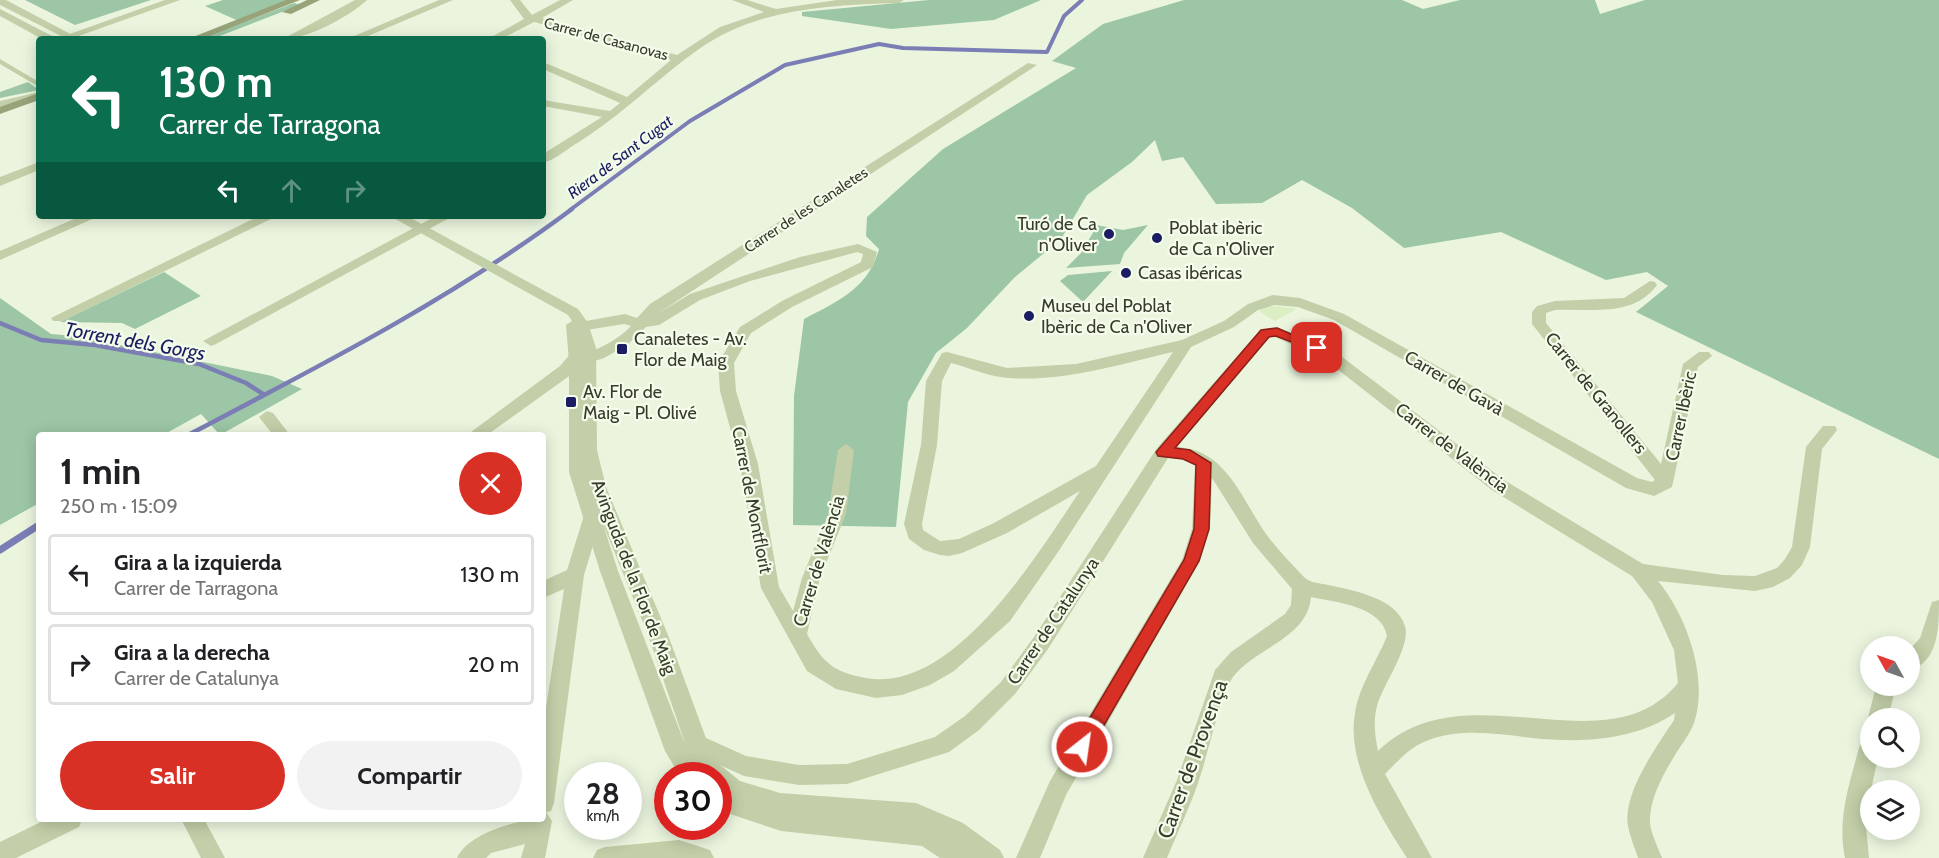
<!DOCTYPE html>
<html lang="es">
<meta charset="utf-8">
<style>
:root{--surface:#fff;--page:#f2f2f2;--text:#202124;--muted:#757577;--line:#e0e0e0;--accent:#d93025}
body{margin:0;font-family:Cabin,sans-serif;background:var(--page);color:var(--text);height:100vh;display:flex;flex-direction:column;font-size:22px;white-space:nowrap}
*{box-sizing:border-box;margin:0}
p{font-size:20px;color:var(--muted)}
.icon{flex:none;width:33px;height:33px;fill:none;stroke:currentColor;stroke-width:2;stroke-linecap:round;stroke-linejoin:round}
.map{position:relative;flex:1;overflow:hidden}
.side{position:absolute;left:36px;top:432px;width:510px;height:390px;display:flex;flex-direction:column;background:var(--surface);border-radius:6px;box-shadow:0 3px 15px #0003}
.side>*{flex:none}
.top-card{position:absolute;left:36px;top:36px;width:510px;height:183px;border-radius:6px;box-shadow:0 3px 15px #0003;background:#0b6e4f;color:#fff;overflow:hidden}
.needle{width:39px;rotate:310deg}
.tools{position:absolute;left:1860px;top:636px;display:grid;gap:12px}
.tools a{display:grid;place-items:center;width:60px;height:60px;border-radius:50%;background:var(--surface);box-shadow:0 3px 15px #0003;font-size:30px}
.speed{position:absolute;left:564px;top:762px;display:flex;gap:12px;font-size:30px;font-weight:700;text-align:center}
.speed>*{display:grid;place-content:center;width:78px;height:78px;border-radius:50%;background:var(--surface);box-shadow:0 3px 15px #0003;line-height:1}
.speed small{font-size:15px;font-weight:400}
.speed .limit{border:9px solid #d22;background:#fff;color:#111}
.pin{position:absolute;display:grid;place-items:center;width:51px;height:51px;color:#fff;margin:-26px;border-radius:12px;box-shadow:0 3px 9px #0006}
.me{position:absolute;width:66px;margin:-33px;rotate:30deg;stroke-linejoin:round;filter:drop-shadow(0 0 4px #0008)}
.turn{display:flex;align-items:center;gap:21px;height:126px;padding:0 24px;font-size:27px}
.turn .icon{width:78px;height:78px;stroke-width:2.5}
.turn b{display:block;font-size:42px;line-height:51px}
.lanes{display:flex;align-items:center;height:57px;padding:0 24px;background:#0003;justify-content:center;gap:30px;direction:ltr}
.lanes .off{opacity:.35}
.round{display:grid;place-items:center;flex:none;width:63px;height:63px;border-radius:32px;background:var(--page)}
.headline{display:flex;align-items:center;justify-content:space-between;height:102px;padding:0 24px}
h1{font-size:36px;font-weight:700;line-height:45px}
.cta{display:flex;gap:12px;margin-top:auto;padding:12px 24px}
.cta a{flex:1;height:69px;border-radius:36px;background:var(--accent);color:#fff;font-size:24px;font-weight:700;line-height:69px;text-align:center}
.cta a+a{background:var(--page);color:var(--text)}
ul{padding:0;list-style:none}
li{display:flex;align-items:center;gap:18px;height:81px;margin:0 12px 9px;padding:0 12px;border:3px solid var(--line);border-radius:6px}
li div{flex:1}
li b{display:block;font-size:22px}
li em{font-style:normal}
.map>svg:first-child{display:block}
</style>
<div class="map">
<svg width="1939" height="858" viewBox="0 0 1939 858">
<rect width="100%" height="100%" fill="#ebf5de"/>
<path fill="#9cc6a5" d="M25 0H151L75 25Z
M223 0H295L241 22 205 6Z
M929 0H1041L994 20 891 29 802 16V12Z
M1184 0H1402L1423 9 1460 0H1595L1600 14 1645 0H1939V459L1636 312 1668 286 1647 272 1606 280 1501 232 1404 248 1352 208 1302 180 1262 203 1216 204 1183 157 1162 161 1155 140 1132 162 1087 195 1061 239 1014 278 967 328 936 353 908 402 896 527 793 525 794 396 804 319C838 301 868 289 879 249L866 236 867 217 943 149 1076 68 1052 61 1103 24Z
M294 3 300 5 212 39H199Z
M28 82 39 90 0 98V92Z
M1091 224 1123 230 1148 225 1124 253 1120 264 1066 268 1081 253 1094 231 1085 227Z
M1112 271 1083 302 1060 281 1068 275Z
M164 272 201 296 135 329 122 323 60 322Z
M0 298 51 334 76 336 272 376 302 389 220 435 201 414 163 435H39V503L0 525Z"/>
<path fill="#dbeec4" d="M1270 306 1293 308 1295 310 1275 321 1260 312 1261 308Z"/>
<g fill="none" stroke-linecap="round" stroke-linejoin="round">
<path stroke="#7a7eb5" stroke-width="4" d="M570 210 690 121 785 65 879 44 903 48 1047 52 1064 16 1082 0"/>
<path stroke="#7a7eb5" stroke-width="4.5" d="M0 323 41 340 95 345 199 364 246 383 263 394
M188 435C320 366 453 298 572 209"/>
<path stroke="#7a7eb5" stroke-width="7" d="M0 550 39 525"/>
<path fill="#c2cfa8" fill-rule="evenodd" d="M0 59 39 82V87L0 64Z"/>
<path fill="#c2cfa8" fill-rule="evenodd" d="M165 0H180L73 38 64 36Z
M355 0H367C349 17 307 39 283 39Z
M439 0H453L361 39H347Z
M510 0H520L532 15 560 0H573L542 18 677 55 720 27 764 12 732 0H747L776 9 837 0H904L899 3C830 5 757 8 699 49 658 78 620 117 574 145 565 151 554 160 543 163V154L602 117 543 106V100L610 111 620 103 543 69V62L627 97 671 60 534 22 501 39H488L524 19Z
M0 9 54 37 55 39H42L0 16Z
M1028 63 1037 65 657 314 690 294 800 257 858 244 877 252 873 267 792 307 751 333 734 363 736 391 758 464 779 587 793 611 802 578 828 514 838 450 846 444 854 450 846 514 820 578 807 634C823 662 832 672 866 678 954 694 1038 553 1080 491L1007 533 962 553 949 556 940 555 924 550 909 539 904 524 921 445 926 381 942 353 947 352 1007 368 1076 364 1182 340 1224 321 1248 304 1273 295 1300 298 1344 314 1637 478 1652 482 1655 480 1532 324V312L1537 306 1555 301 1624 298 1650 281 1655 282 1657 285C1633 318 1590 308 1555 310L1546 313V323L1661 464 1683 364 1699 352H1709L1712 356 1698 367 1672 487 1654 496 1626 488 1334 320 1298 307 1274 305 1258 310 1234 327 1191 347 1058 552 1010 621 954 671 930 685 902 695 876 698 836 689 807 671 761 588 740 464 720 391 718 363 740 327 782 301 861 262 863 254 857 252 750 281 700 300 659 325 646 327 627 345 604 358 577 367 572 374 487 435H467L560 366 571 353 576 352 583 355C600 348 618 340 631 326L624 324 574 332 567 327 569 324 625 314 637 318 650 304ZM1173 352 1096 466 994 523 959 539 940 541 923 530 922 524 937 445 942 381 951 363C970 368 990 377 1009 378 1065 382 1120 364 1173 352Z
M39 92V98L0 107V101Z
M39 162V170L0 186V177Z
M81 216H99L0 260V251Z
M259 216H277L63 321H53L51 318Z
M436 216H453L216 344 211 346 203 341Z
M1277 327 1333 350 1504 480 1643 564 1723 575 1755 576 1777 568 1785 559 1792 547 1806 447 1823 426H1835L1837 430 1822 449 1810 547 1802 565 1790 578 1773 587 1755 591 1658 581C1687 616 1709 679 1694 723 1690 734 1681 745 1675 755 1663 775 1649 799 1650 823 1651 834 1658 847 1662 858H1638C1635 848 1630 837 1628 826 1622 794 1657 746 1674 720L1675 713C1634 741 1580 743 1533 738 1498 734 1458 727 1424 742 1409 748 1397 762 1385 774L1432 858H1407C1381 818 1346 762 1355 713 1359 686 1377 661 1387 636 1382 606 1335 602 1311 597 1308 638 1255 648 1233 677 1221 693 1208 754 1200 777 1191 805 1178 831 1167 858H1143L1177 780 1215 670 1231 652 1285 614 1291 605 1292 589 1253 543 1212 478 1210 529 1200 561 1066 795 1040 858H1016L1050 781 1182 560 1192 529 1195 464 1182 459 1168 458 1048 649 1015 694 979 730 949 752 847 784 799 785 744 776 687 750 684 743 687 736 695 733 746 756 799 765 847 764 935 737 965 716 1001 682 1034 637 1157 448 1260 330ZM1269 337H1275L1323 358 1492 490 1632 576 1652 602 1674 650 1678 683C1606 771 1465 666 1378 751 1375 736 1373 721 1377 706 1383 684 1411 647 1405 626 1397 598 1352 590 1328 585 1319 583 1309 583 1303 576 1290 562 1275 547 1264 531 1241 497 1225 449 1177 447Z
M267 411 273 413 290 435H273L259 417Z
M595 502 601 504 604 509 584 575 554 803 551 811 546 812 552 821 545 858H521L525 844 491 853 486 858H457C468 833 519 819 543 819V728L564 589 543 598V581L567 570 586 509 589 504Z
M1939 600C1939 626 1939 662 1910 670V649L1920 638 1932 602Z
M1876 686H1896L1888 718H1870V724L1868 718Z
M1870 738V758H1878L1865 817 1869 858H1845C1837 820 1849 785 1859 748L1862 741Z
M47 819H82L79 827 16 858H0V842Z
M181 819H204L225 858H201Z
M679 840 710 850 714 858H593L597 850 605 847Z"/>
<path fill="#c2cfa8" fill-rule="evenodd" d="M0 0H6L80 39H67L0 5Z
M390 216H407L578 309 588 323 596 348 597 450 606 487 668 635 714 760 740 781 780 793 916 803 963 823 1000 850 1004 858H940L922 846 781 831 718 810V776H680L665 751 600 571 569 472V362L566 325 572 321 568 315ZM603 524 648 635 687 749 618 571Z"/>
<path fill="#98a379" fill-rule="evenodd" d="M286 0H300L202 39H188Z
M307 0H320L291 14 282 12Z
M39 93V100L0 114V107Z"/>
</g>
<path fill="#d93025" stroke="#8d1f18" stroke-width="1.5" d="M1277 328 1324 348 1317 352 1276 336 1269 337 1175 448 1190 450 1211 463 1209 529 1199 561 1088 753 1082 755 1076 753 1073 747 1076 741 1184 560 1194 529 1196 465 1183 459 1158 456 1156 452 1261 330Z"/>
<g fill="#1a1d61" stroke="#f5fceb" stroke-width="2">
<circle cx="1109" cy="234" r="6"/>
<circle cx="1157" cy="238" r="6"/>
<circle cx="1126" cy="273" r="6"/>
<circle cx="1029" cy="316" r="6"/>
<rect x="616" y="343" width="12" height="12" rx="3"/>
<rect x="565" y="396" width="12" height="12" rx="3"/>
</g>
<g text-anchor="middle" dominant-baseline="central" stroke-width="4.5" stroke-linejoin="round" paint-order="stroke">
<g font-size="15" fill="#373b29" stroke="#f5fceb">
<text transform="translate(606 39) rotate(15)">Carrer de Casanovas</text>
<text transform="translate(806 210) rotate(-33)">Carrer de les Canaletes</text>
</g>
<g font-size="16" font-style="italic" fill="#1a1d61" stroke="#f5fceb">
<text transform="translate(620 157) rotate(-37)">Riera de Sant Cugat</text>
</g>
<g font-size="18" fill="#373b29" stroke="#f5fceb" text-anchor="start">
<text x="1097" y="224" text-anchor="end">Turó de Ca<tspan x="1097" dy="21">n'Oliver</tspan></text>
<text x="1169" y="228">Poblat ibèric<tspan x="1169" dy="21">de Ca n'Oliver</tspan></text>
<text x="1138" y="273">Casas ibéricas</text>
<text x="1041" y="306">Museu del Poblat<tspan x="1041" dy="21">Ibèric de Ca n'Oliver</tspan></text>
<text x="634" y="339">Canaletes - Av.<tspan x="634" dy="21">Flor de Maig</tspan></text>
<text x="583" y="392">Av. Flor de<tspan x="583" dy="21">Maig - Pl. Olivé</tspan></text>
</g>
<g font-size="18" fill="#373b29" stroke="#f5fceb">
<text transform="translate(1454 383) rotate(30)">Carrer de Gavà</text>
<text transform="translate(1596 393) rotate(51)">Carrer de Granollers</text>
<text transform="translate(1681 416) rotate(-78)">Carrer Ibèric</text>
<text transform="translate(1452 448) rotate(37)">Carrer de València</text>
<text transform="translate(752 500) rotate(79)">Carrer de Montflorit</text>
<text transform="translate(819 561) rotate(-73)">Carrer de València</text>
<text transform="translate(634 577) rotate(69)">Avinguda de la Flor de Maig</text>
<text transform="translate(1053 621) rotate(-56)">Carrer de Catalunya</text>
</g>
<g font-size="20" font-style="italic" fill="#1a1d61" stroke="#f5fceb">
<text transform="translate(135 341) rotate(10)">Torrent dels Gorgs</text>
</g>
<g font-size="21" fill="#373b29" stroke="#f5fceb">
<text transform="translate(1192 759) rotate(-70)">Carrer de Provença</text>
</g>
</g>
</svg>
<div class="tools">
<a><svg class="needle" viewBox="-14 -14 28 28"><path d="M0-13l5 13h-10z" fill="#e53935"/><path d="M0 13l5-13h-10z" fill="#757577"/></svg></a>
<a><svg class="icon" aria-label="search" viewBox="0 0 24 24"><circle cx="10" cy="10" r="6"/><path d="M15 15l6 6"/></svg></a>
<a><svg class="icon" aria-label="layers" viewBox="0 0 24 24"><path d="M12 4l9 5-9 5-9-5zM3 14l9 5 9-5"/></svg></a>
</div>
<div class="speed"><div>28<small>km/h</small></div><div class="limit">30</div></div>
<div class="pin" style="left:1317px;top:348px;background:#d93025"><svg class="icon" aria-label="arrive" viewBox="0 0 24 24"><path d="M6 21V4h12l-3 4 3 4H6"/></svg></div>
<svg class="me" style="left:1082px;top:747px" viewBox="-20 -20 40 40"><circle r="17" fill="#d93025" stroke="#fff" stroke-width="3"/><path d="M0-11L8 9 0 5-8 9z" fill="#fff"/></svg>
<div class="top-card">
<div class="turn"><svg class="icon" aria-label="left" viewBox="0 0 24 24"><path d="M17 20v-9H6M10 6l-5 5 5 5"/></svg><div><b>130 m</b>Carrer de Tarragona</div></div>
<div class="lanes"><svg class="icon" aria-label="left" viewBox="0 0 24 24"><path d="M17 20v-9H6M10 6l-5 5 5 5"/></svg><svg class="icon off" aria-label="ahead" viewBox="0 0 24 24"><path d="M12 20V5M6 11l6-6 6 6"/></svg><svg class="icon off" aria-label="right" viewBox="0 0 24 24"><path d="M7 20v-9h11M14 6l5 5-5 5"/></svg></div>
</div>
<section class="side">
<div class="headline"><div><h1>1 min</h1><p>250 m · 15:09</p></div><a class="round" style="background:#d93025;color:#fff"><svg class="icon" aria-label="close" viewBox="0 0 24 24"><path d="M6 6l12 12M18 6L6 18"/></svg></a></div>
<ul>
<li><svg class="icon" aria-label="left" viewBox="0 0 24 24"><path d="M17 20v-9H6M10 6l-5 5 5 5"/></svg><div><b>Gira a la izquierda</b><p>Carrer de Tarragona</p></div><em>130 m</em></li>
<li><svg class="icon" aria-label="right" viewBox="0 0 24 24"><path d="M7 20v-9h11M14 6l5 5-5 5"/></svg><div><b>Gira a la derecha</b><p>Carrer de Catalunya</p></div><em>20 m</em></li>
</ul>
<div class="cta"><a>Salir</a><a>Compartir</a></div>
</section>
</div>
